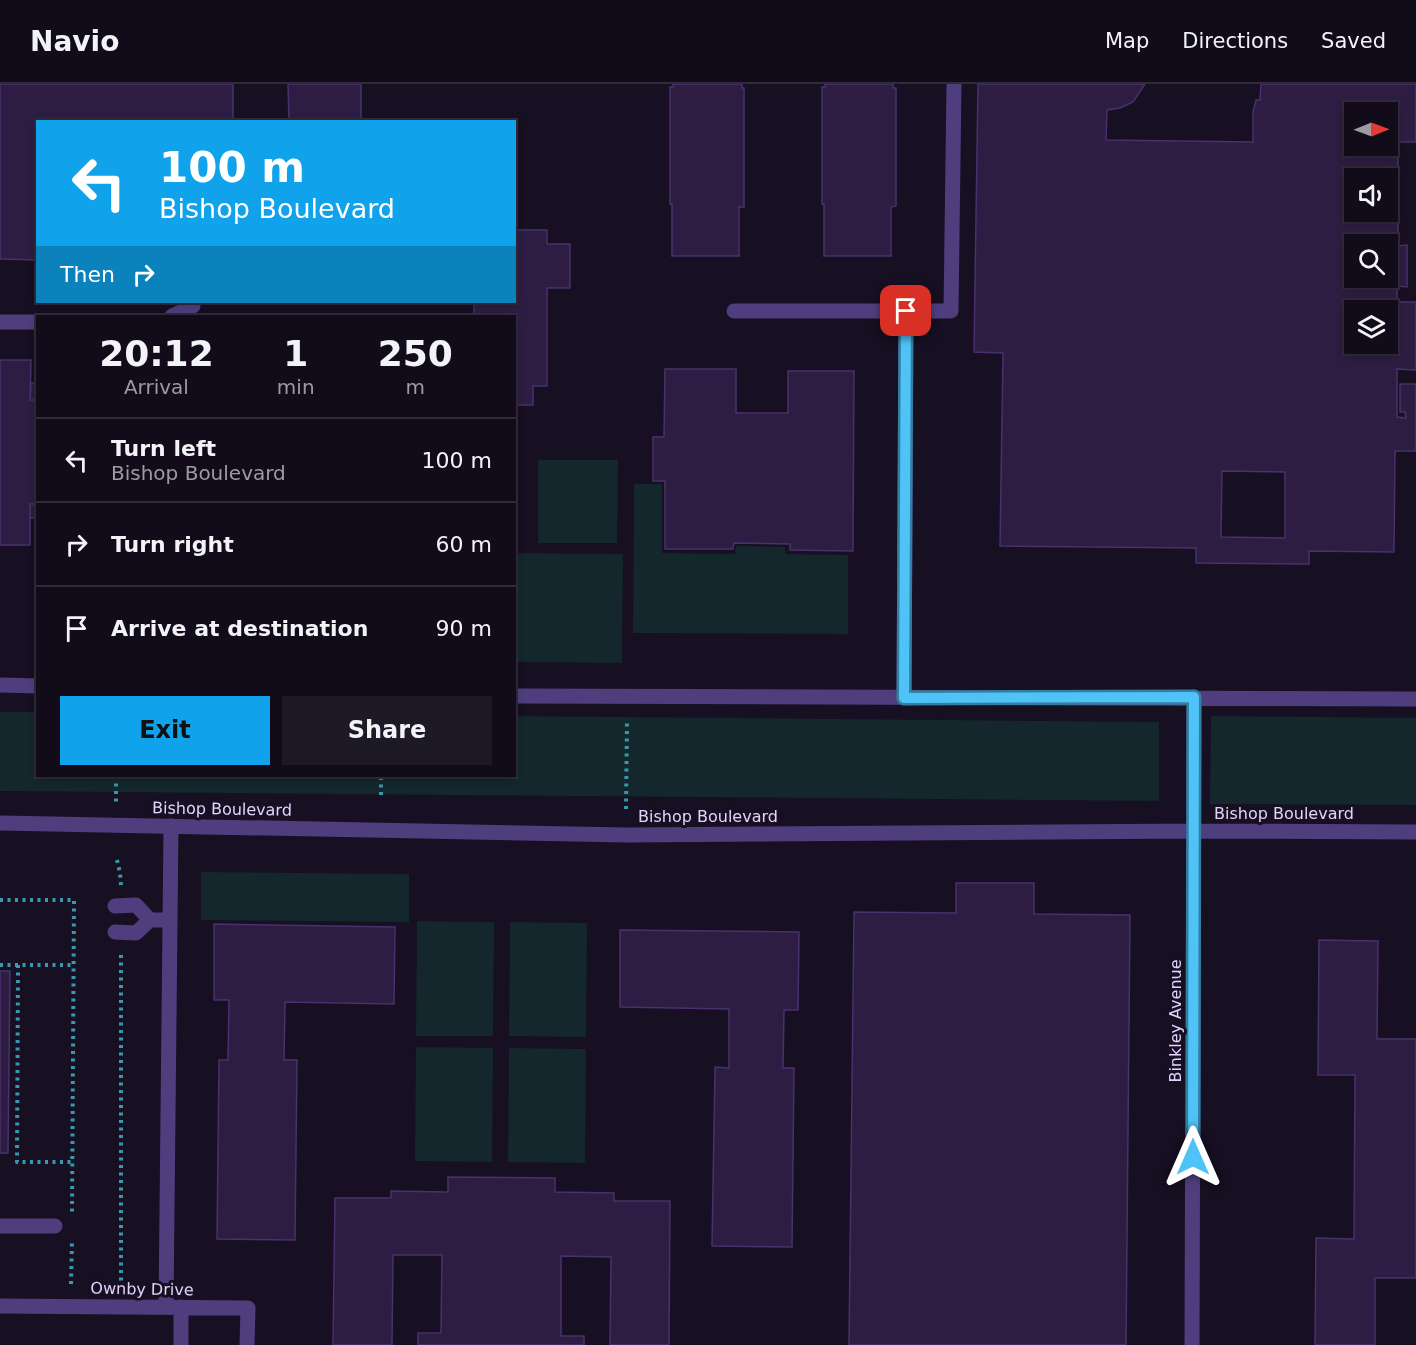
<!DOCTYPE html>
<style>
:root{--surface:#110b1a;--page:#1e1927;--text:#f1f3f6;--muted:#9c9ba2;--line:#302b39;--accent:#10a3eb}
body{margin:0;font-family:"DejaVu Sans",sans-serif;background:var(--page);color:var(--text);height:100vh;display:flex;flex-direction:column;font-size:22px;white-space:nowrap}
*{box-sizing:border-box;margin:0}
p{font-size:20px;color:var(--muted)}
.icon{flex:none;width:33px;height:33px;fill:none;stroke:currentColor;stroke-width:2;stroke-linecap:round;stroke-linejoin:round}
.map{position:relative;flex:1;overflow:hidden}
.drawer{position:absolute;left:36px;top:231px;width:480px;height:462px;display:flex;flex-direction:column;background:var(--surface);border-radius:0px;box-shadow:0 3px 9px #0003,0 0 0 2px var(--line)}
.drawer>*{flex:none}
.top-card{position:absolute;left:36px;top:36px;width:480px;height:183px;border-radius:0px;box-shadow:0 3px 9px #0003,0 0 0 2px var(--line);background:#10a3eb;color:#fff;overflow:hidden}
.needle{width:39px;rotate:89deg}
.controls{position:absolute;left:1344px;top:18px;display:grid;gap:12px}
.controls a{display:grid;place-items:center;width:54px;height:54px;border-radius:0px;background:var(--surface);box-shadow:0 3px 9px #0003,0 0 0 2px var(--line);font-size:30px}
.pin{position:absolute;display:grid;place-items:center;width:51px;height:51px;color:#fff;margin:-26px;border-radius:12px;box-shadow:0 3px 9px #0006}
.me{position:absolute;width:66px;margin:-33px;rotate:0deg;stroke-linejoin:round;filter:drop-shadow(0 0 4px #0008)}
.turn{display:flex;align-items:center;gap:21px;height:126px;padding:0 24px;font-size:27px}
.turn .icon{width:78px;height:78px;stroke-width:2.5}
.turn b{display:block;font-size:42px;line-height:51px}
.then{display:flex;align-items:center;height:57px;padding:0 24px;background:#0003;gap:12px;font-size:22px}
.eta{display:flex;justify-content:space-evenly;align-items:center;height:102px;text-align:center}
.eta b{font-size:36px;font-weight:800;line-height:42px}
.button{display:flex;gap:12px;margin-top:auto;padding:12px 24px}
.button a{flex:1;height:69px;border-radius:0px;background:var(--accent);color:#111;font-size:24px;font-weight:800;line-height:69px;text-align:center}
.button a+a{background:var(--page);color:var(--text)}
ul{padding:0;list-style:none}
li{display:flex;align-items:center;gap:18px;height:84px;padding:0 24px;border-top:2px solid var(--line)}
li div{flex:1}
li b{display:block;font-size:22px}
li em{font-style:normal}
header{display:flex;align-items:center;gap:36px;box-sizing:border-box;height:84px;padding:0 30px;background:var(--surface);border-bottom:2px solid var(--line)}
header strong{font-size:28px}
nav{display:flex;gap:33px;margin-inline-start:auto;font-size:21px}
.map>svg:first-child{display:block}
</style>
<header>
<strong>Navio</strong>
<nav><a>Map</a><a>Directions</a><a>Saved</a></nav>
</header>
<div class="map">
<svg width="1416" height="1261" viewBox="0 0 1416 1261">
<rect width="100%" height="100%" fill="#170f22"/>
<path fill="#13272c" d="M538 376H618L617 459H538Z
M634 400H662V469L735 470 736 462 785 463V470L848 471V550L633 549Z
M515 469 623 470 622 579 515 578Z
M0 628H37L38 692H514L515 632 1159 638V717L0 707Z
M1211 632 1416 634V721L1210 720Z
M201 788 409 790V838L201 836Z
M417 837 494 838 493 952H416Z
M510 838 587 839 586 953 509 952Z
M416 963 493 964 492 1078 415 1077Z
M509 964 586 965 585 1079 508 1078Z"/>
<path fill="#2d1d42" stroke="#4a306c" stroke-width="1.5" fill-rule="evenodd" d="M0 0H233V38H38V176L0 175Z
M288 0H361V38H289Z
M673 0H742V4H744V123H739V172H672V120H670V3H673Z
M825 0H893V4H896V122L891 123V172H824V120H822V3H825Z
M978 0H1145L1133 18 1120 24 1107 26 1106 56 1253 58V28L1256 16H1260L1261 0H1416V58H1398V162L1407 161V203L1397 202V218H1416V286L1397 285V333L1406 334 1405 328H1400V300H1416V367H1395L1394 468 1309 467V480L1196 479V464L1000 462 1003 269 974 268ZM1354 28H1388V62H1354ZM1354 94H1388V128H1354ZM1354 160H1388V194H1354ZM1354 226H1388V260H1354ZM1222 387 1285 388V454L1221 453Z
M514 146H547V160H570V204H547V302H533V321H514V232H474V218H514Z
M0 276H31L30 316H38V420H30V461H0Z
M665 285H736V329H788V287H854L853 467 790 466V460L734 459 733 465H665V397H653V353H664Z
M31 299H38V316H30Z
M30 420H38V434H30Z
M956 799H1034V830L1130 831 1126 1261H849L854 828 956 829Z
M214 840 395 843 394 920 285 918 284 976H297L295 1156 217 1155 219 976H228L229 916H214Z
M620 846 799 848 798 926H784L783 984H794L792 1163 712 1162 715 983 729 984V925L620 923Z
M1319 856 1378 857 1377 955H1416V1194H1375V1261H1315L1316 1154 1354 1155 1355 991H1318Z
M0 887H10L8 1069H0Z
M448 1093 555 1094V1108L614 1109V1117H670L669 1261H610L611 1173 561 1172V1252H584V1261H418V1249H441L442 1171H393L392 1261H333L335 1114H391V1107L448 1108Z"/>
<g fill="none" stroke-linecap="round" stroke-linejoin="round">
<path stroke="#3799ad" stroke-width="4" stroke-dasharray="3 4.5" stroke-linecap="butt" d="M116 692V720
M381 711V692
M626 725 627 635
M117 776 120 789 121 801
M0 816H74L72 1128
M121 871V1197
M0 881H74
M18 881 17 1078H72
M71 1200 72 1157"/>
<path stroke="#4f3e7e" stroke-width="15" d="M734 227H951L954 0
M172 232 193 222
M0 238H38
M0 601 38 602
M514 612 1416 615
M904 614 906 227
M0 739 626 751 1193 747 1416 748
M115 822 136 821 150 836
M115 848 136 849 150 836H170
M0 1142H55
M0 1222 248 1224 247 1261
M166 1223 171 742
M181 1261V1223
M1192 1261 1194 613"/>
</g>
<g fill="none" stroke-linecap="round" stroke-linejoin="round">
<g stroke="#337fa1" stroke-width="15">
<path id="route" d="M906 227 904 614 1194 613 1193 1073"/>
</g>
<use href="#route" stroke="#4fc3f7" stroke-width="10"/>
</g>
<g text-anchor="middle" dominant-baseline="central" stroke-width="6" stroke-linejoin="round" paint-order="stroke">
<g font-size="16" fill="#e1d3fc" stroke="#170f22">
<text transform="translate(222 725) rotate(1)">Bishop Boulevard</text>
<text x="1284" y="729">Bishop Boulevard</text>
<text x="708" y="732">Bishop Boulevard</text>
<text transform="translate(1175 937) rotate(-90)">Binkley Avenue</text>
<text transform="translate(142 1205) rotate(1)">Ownby Drive</text>
</g>
</g>
</svg>
<div class="controls">
<a><svg class="needle" viewBox="-14 -14 28 28"><path d="M0-13l5 13h-10z" fill="#e53935"/><path d="M0 13l5-13h-10z" fill="#9c9ba2"/></svg></a>
<a><svg class="icon" aria-label="sound" viewBox="0 0 24 24"><path d="M4 9h4l5-4v14l-5-4H4zM17 9q2 3 0 6"/></svg></a>
<a><svg class="icon" aria-label="search" viewBox="0 0 24 24"><circle cx="10" cy="10" r="6"/><path d="M15 15l6 6"/></svg></a>
<a><svg class="icon" aria-label="layers" viewBox="0 0 24 24"><path d="M12 4l9 5-9 5-9-5zM3 14l9 5 9-5"/></svg></a>
</div>
<div class="pin" style="left:906px;top:227px;background:#d93025"><svg class="icon" aria-label="arrive" viewBox="0 0 24 24"><path d="M6 21V4h12l-3 4 3 4H6"/></svg></div>
<svg class="me" style="left:1193px;top:1073px" viewBox="-20 -20 40 40"><path d="M0-17L14 15 0 8-14 15z" fill="#4fc3f7" stroke="#fff" stroke-width="4"/></svg>
<div class="top-card">
<div class="turn"><svg class="icon" aria-label="left" viewBox="0 0 24 24"><path d="M17 20v-9H6M10 6l-5 5 5 5"/></svg><div><b>100 m</b>Bishop Boulevard</div></div>
<div class="then">Then<svg class="icon" aria-label="right" viewBox="0 0 24 24"><path d="M7 20v-9h11M14 6l5 5-5 5"/></svg></div>
</div>
<section class="drawer">
<div class="eta">
<div><b>20:12</b><p>Arrival</p></div>
<div><b>1</b><p>min</p></div>
<div><b>250</b><p>m</p></div>
</div>
<ul>
<li><svg class="icon" aria-label="left" viewBox="0 0 24 24"><path d="M17 20v-9H6M10 6l-5 5 5 5"/></svg><div><b>Turn left</b><p>Bishop Boulevard</p></div><em>100 m</em></li>
<li><svg class="icon" aria-label="right" viewBox="0 0 24 24"><path d="M7 20v-9h11M14 6l5 5-5 5"/></svg><div><b>Turn right</b></div><em>60 m</em></li>
<li><svg class="icon" aria-label="arrive" viewBox="0 0 24 24"><path d="M6 21V4h12l-3 4 3 4H6"/></svg><div><b>Arrive at destination</b></div><em>90 m</em></li>
</ul>
<div class="button"><a>Exit</a><a>Share</a></div>
</section>
</div>
